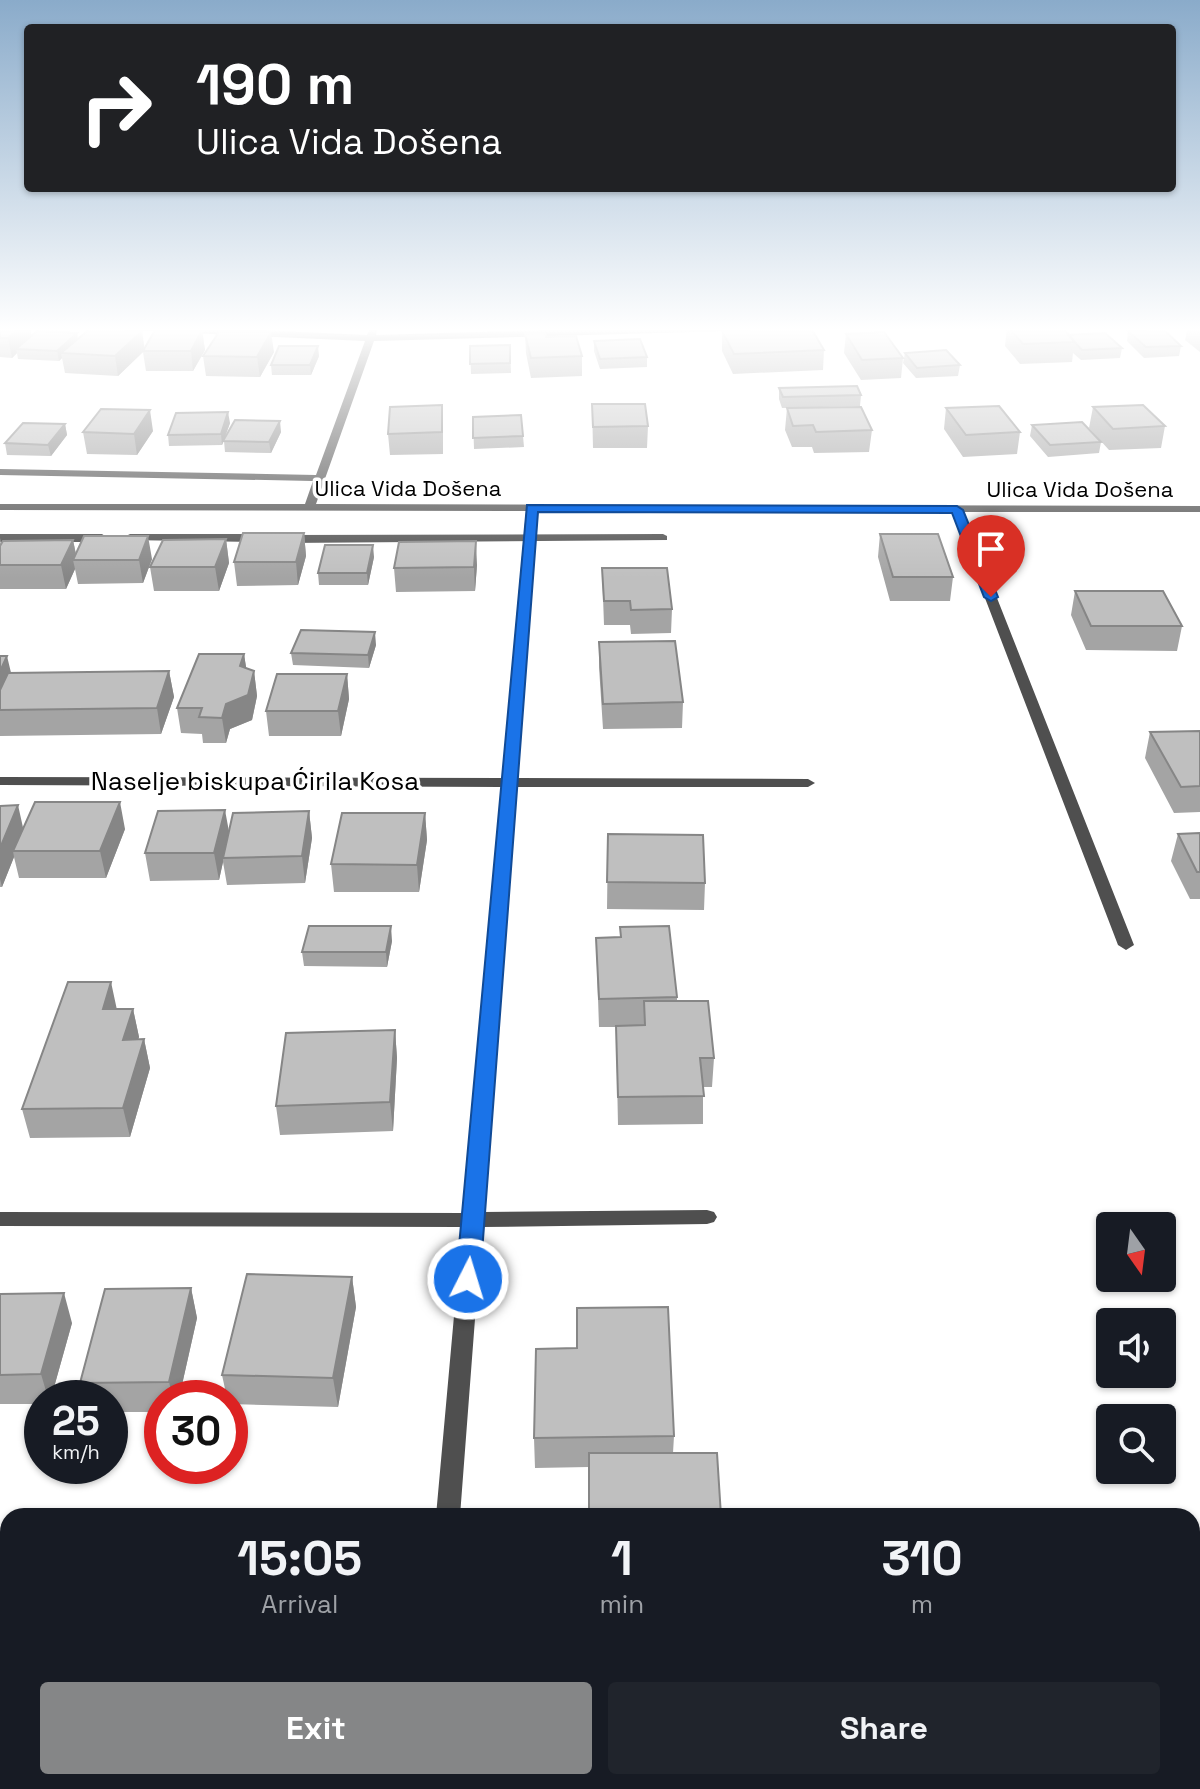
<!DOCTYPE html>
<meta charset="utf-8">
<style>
:root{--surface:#171b24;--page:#20242c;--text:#f1f3f6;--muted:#9ea1a6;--accent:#858687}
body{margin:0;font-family:"Space Grotesk",sans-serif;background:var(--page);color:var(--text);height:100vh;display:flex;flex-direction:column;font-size:30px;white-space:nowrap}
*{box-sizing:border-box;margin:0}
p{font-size:26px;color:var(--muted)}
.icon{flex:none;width:44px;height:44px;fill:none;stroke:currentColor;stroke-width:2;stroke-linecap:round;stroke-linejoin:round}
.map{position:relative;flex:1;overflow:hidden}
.side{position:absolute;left:0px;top:1508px;width:1200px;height:282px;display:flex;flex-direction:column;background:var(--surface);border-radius:24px 24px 0 0;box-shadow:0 2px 6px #0004}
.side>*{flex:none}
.hud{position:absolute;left:24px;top:24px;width:1152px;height:168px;border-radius:8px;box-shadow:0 2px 6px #0004;background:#202124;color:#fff;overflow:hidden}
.needle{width:52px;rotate:166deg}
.controls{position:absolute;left:1096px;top:1212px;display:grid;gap:16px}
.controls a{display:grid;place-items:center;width:80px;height:80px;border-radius:8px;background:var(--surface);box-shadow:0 2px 6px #0004;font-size:40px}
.speed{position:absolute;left:24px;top:1380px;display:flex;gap:16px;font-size:40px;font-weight:700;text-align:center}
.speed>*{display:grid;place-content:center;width:104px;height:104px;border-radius:50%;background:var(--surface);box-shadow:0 2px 6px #0004;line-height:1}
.speed small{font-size:20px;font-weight:400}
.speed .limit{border:12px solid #d22;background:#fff;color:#111}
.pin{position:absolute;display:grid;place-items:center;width:68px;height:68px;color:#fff;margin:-82px -34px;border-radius:50% 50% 50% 0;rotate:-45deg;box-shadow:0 0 8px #0007}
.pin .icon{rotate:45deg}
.me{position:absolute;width:88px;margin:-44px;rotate:5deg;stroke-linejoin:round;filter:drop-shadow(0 0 6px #0008)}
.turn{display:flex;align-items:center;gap:28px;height:168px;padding:0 40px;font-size:36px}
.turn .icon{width:104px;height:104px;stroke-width:2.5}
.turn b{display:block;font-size:56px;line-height:68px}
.eta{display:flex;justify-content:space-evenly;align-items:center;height:136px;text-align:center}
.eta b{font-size:48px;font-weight:700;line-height:56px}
.cta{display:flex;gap:16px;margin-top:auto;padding:16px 40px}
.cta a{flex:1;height:92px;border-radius:8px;background:var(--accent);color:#fff;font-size:32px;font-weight:700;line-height:92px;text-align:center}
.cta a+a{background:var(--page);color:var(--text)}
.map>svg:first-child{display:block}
</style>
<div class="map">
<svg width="1200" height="1789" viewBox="0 0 1200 1789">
<rect width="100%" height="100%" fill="#fff"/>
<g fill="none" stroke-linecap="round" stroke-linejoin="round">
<path fill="#4f4f4f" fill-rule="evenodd" d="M0 534H102L108 538 102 542H0Z
M130 534H262L268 538 262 542 126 540V536Z
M663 534 667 536V540L286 543 280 539 286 535Z"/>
<path fill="#4f4f4f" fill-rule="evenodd" d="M122 327H196L367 335 371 327H377L376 335 650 327H766L762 330 374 341 316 504 1200 506V512H963L1134 945 1126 950 1118 945 952 512 537 511 517 778 808 779 815 783 808 787H516L483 1212 707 1210 714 1212 717 1217 714 1222 707 1224 482 1227 460 1516H436L462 1227 0 1226V1212L463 1213 501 787 0 785V777L502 778 526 511 0 510V504H305L313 481 0 475V469L316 475 365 341 126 330Z
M413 1782H439V1789H413Z"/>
</g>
<path fill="#a4a4a4" d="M0 327 31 336 77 333 78 339 145 348 202 330 205 350 193 371H146L143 352 118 376 65 373 62 358 59 361 18 359 17 353 12 358 0 357Z
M1007 327H1062L1068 335 1122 348 1120 358 1081 360 1073 353 1072 362 1020 364 1005 346Z
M1188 327H1200V352L1185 340Z
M722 331 824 350 823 370 733 374 722 351Z
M1128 331 1181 346 1179 356 1144 358 1127 341Z
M525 334 546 337 582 356V376L531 378 526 353Z
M846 334 903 358 901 378 861 380 844 353Z
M594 341 647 357V367L600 369 594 351Z
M510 345 511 373 471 374 470 346Z
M274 352 260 377 206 376 203 356Z
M905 353 960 365 958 376 916 378 903 363Z
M319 356 311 375H272L271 365Z
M779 388 861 395 860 406 782 408 779 399Z
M592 404 648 426 647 448H593Z
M1093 407 1165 426 1161 448 1109 450 1089 428Z
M787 408 872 430 869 452 814 453 812 447H792L785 430Z
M946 408 1020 432 1017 454 963 457 944 429Z
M473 417 523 436 524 447 474 449Z
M230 423 224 440 281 432 271 453 225 452 224 441 222 445 169 446 168 435Z
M65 424 67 435 51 456 7 455 5 443Z
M1032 425 1101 442 1099 453 1048 457 1030 436Z
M443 427V454L390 455 388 434Z
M153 431 137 455 87 454 83 432Z
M304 533 306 556 298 585 237 586 234 562Z
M880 534 953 577 950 601H890L878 557Z
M0 538 1 544 73 540 76 554 152 559 143 583 78 584 75 569 66 589H0Z
M226 539 229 563 219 591H154L150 567Z
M374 557 368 585H319L318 573Z
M477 565 475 591 396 592 394 568Z
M602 568 672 609 671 633 631 634 630 625H604Z
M1075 591 1182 626 1177 651 1086 650 1071 615Z
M599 642 683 702 682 728 603 729 599 667Z
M376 645 369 668 293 665 291 653Z
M244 654 246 668 254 671 257 696 252 720 230 729 226 743H203L202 734 181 733 177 708Z
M0 656 11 673 169 671 174 697 161 734 0 736Z
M347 674 349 699 341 736H269L266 711Z
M1200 731V812L1174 813 1145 758 1150 732Z
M0 806 23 828 125 829 106 878H19L14 857 2 887H0Z
M309 811 312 838 305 883 227 885 223 862 219 880 150 881 145 853Z
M425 813 427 840 419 892H334L331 864Z
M1200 833V899H1190L1171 861 1178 834Z
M608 834 705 883 704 910 607 909Z
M596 938 677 997V1001L714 1058 712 1087H703V1124L618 1125 616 1027H599Z
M392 941 387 967 304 966 302 952Z
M117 1009H133L139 1037 138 1039H144L150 1068 130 1137 30 1138 22 1109Z
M395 1030 397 1058 393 1131 280 1135 276 1106Z
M352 1277 356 1307 338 1407 230 1404V1398H227L222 1375Z
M191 1288 197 1318 179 1398H162V1412H110V1398H84L80 1383Z
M0 1294 72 1323 51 1398H42V1404H0Z
M674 1436 673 1453 589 1467 535 1468 534 1438Z
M1192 1614H1200V1734L1192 1733Z"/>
<path fill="#868686" d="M20 327H30L32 339 16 349 17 353 12 358 8 338Z
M202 330 205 350 193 371 191 351Z
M142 331 145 351H143V352L118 376 115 356Z
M271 332 274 352 260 377 257 357Z
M77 333 78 344 61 353 62 358 59 361 57 351Z
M318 346 319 356 311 375 310 365Z
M150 410 153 431 137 455 134 434Z
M228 412 230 423 222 445 221 434Z
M280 421 281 432 271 453 269 442Z
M65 424 67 435 51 456 48 445Z
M304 533 306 556 298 585 296 562Z
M148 536 152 559 143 583 139 560Z
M226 539 229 563 219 591 215 567Z
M73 540 77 560H73L75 569 66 589 61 565Z
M476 541 477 565 475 591 474 567Z
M373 545 374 557 368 585 367 573Z
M375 632 376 645 369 668 368 655Z
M244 654 248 679 240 666Z
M7 656 13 681 0 709V671Z
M169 671 174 697 161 734 157 708Z
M254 671 257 696 252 720 230 729 226 743 222 718 226 704Z
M347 674 349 699 341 736 338 711Z
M120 802 125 829 106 878 100 851Z
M18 805 24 832 13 851 14 857 2 887 0 879V848Z
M225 810 230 837 223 858V862L219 880 214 853Z
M309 811 312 838 305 883 302 856Z
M425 813 427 840 419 892 417 865Z
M391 926 392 941 387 967 386 952Z
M111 982 117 1010 103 1009Z
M133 1009 139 1037 130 1068 123 1040Z
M395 1030 397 1058 393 1131 390 1102Z
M144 1039 150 1068 130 1137 123 1108Z
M352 1277 356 1307 338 1407 333 1378Z
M191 1288 197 1318 179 1398H173L169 1382Z
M64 1293 72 1323 51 1398H48L41 1374Z
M4 1568 8 1580V1621L0 1652V1582Z
M99 1782H114L112 1789H97Z
M284 1782H288L289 1789H283Z"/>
<path fill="#bfbfbf" stroke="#868686" stroke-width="2" d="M0 327H20L8 338H0Z
M1008 327H1062L1075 342 1023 344Z
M91 328 142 331 115 356 61 353Z
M811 328 824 350 734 354 722 331Z
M1163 329 1181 346 1146 347 1128 331Z
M155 330H202L191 351H143Z
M37 331 77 333 57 351 16 349Z
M219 332H271L257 357 203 356Z
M884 332 903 358 862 360 846 334Z
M545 333 546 337 576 336 582 356 531 358 525 334Z
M1105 333 1122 348 1082 350 1068 335Z
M640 339 647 357 600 359 594 341Z
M510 345V363L470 364V346Z
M279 346H318L310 365H271Z
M946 350 960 365 917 368 905 353Z
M857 386 861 395 783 397 779 388Z
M592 404H645L648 426 593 427Z
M442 405V432L388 434 390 407Z
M1143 405 1165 426 1113 429 1093 407Z
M999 406 1020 432 966 435 946 408Z
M861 407 872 430 816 432 813 425 793 426 787 408Z
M101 409 150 410 134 434 83 432Z
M228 412 221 434 168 435 176 413Z
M521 415 523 436 473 438V417Z
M235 420 280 421 269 442 223 441Z
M1082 422 1101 442 1050 445 1032 425Z
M23 423 65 424 48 445 5 443Z
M243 533H304L296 562H234Z
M880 534H938L953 577H893Z
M84 536H148L139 560H73Z
M226 539 215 567H150L163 540Z
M73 540 61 565H0V546L3 541Z
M476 541 474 567 394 568 399 542Z
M325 545H373L367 573H318Z
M602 568H667L672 609 631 610 630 601H604Z
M1075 591H1163L1182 626H1091Z
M301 630 375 632 368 655 291 653Z
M675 641 683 702 603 704 599 642Z
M199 654H244L240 666 254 671 248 695 226 704 222 718 199 717 202 708H177Z
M0 656H7L0 671Z
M169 671 157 708 0 710V690L8 673Z
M277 674H347L338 711H266Z
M1200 731V786L1181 787 1150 732Z
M35 802H120L100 851H13Z
M18 805 0 848V806Z
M225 810 214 853H145L158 811Z
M309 811 302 856 223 858 233 813Z
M342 813H425L417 865 331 864Z
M1200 833V872H1197L1178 834Z
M608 834 703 835 705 883 607 882Z
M309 926H391L386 952H302Z
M669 926 677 997 599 999 596 938 621 937 620 927Z
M68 982H111L103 1009H133L123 1040 144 1039 123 1108 22 1109Z
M644 1001H708L714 1058H700L704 1096 618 1097 616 1026 645 1025Z
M395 1030 390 1102 276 1106 286 1033Z
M247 1274 352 1277 333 1378 222 1375Z
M191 1288 169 1382 80 1383 105 1289Z
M64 1293 41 1374 0 1375V1294Z
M668 1307 674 1436 534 1438 536 1349 577 1348V1308Z
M589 1453H717L721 1516H589Z
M0 1568H4L0 1582Z
M1192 1614H1200V1705L1192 1704Z
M0 1724H8V1782H99L97 1789H0Z
M1192 1780H1200V1789H1062L1060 1782H1192Z
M170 1782H284L283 1789H169Z"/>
<linearGradient id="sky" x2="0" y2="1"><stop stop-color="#8aabca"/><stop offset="0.57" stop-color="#fff"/><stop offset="1" stop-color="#fff" stop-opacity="0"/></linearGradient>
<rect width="1200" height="578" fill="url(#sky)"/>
<path fill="#1a73e8" stroke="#114b97" stroke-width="2" d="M527 505 957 506 963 510 998 597 991 601 984 597 952 513 538 512 480 1279 476 1285 468 1288 460 1285 456 1279Z"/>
<g text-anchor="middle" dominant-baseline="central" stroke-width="7" stroke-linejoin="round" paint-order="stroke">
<g font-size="22" fill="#000" stroke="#fff">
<text x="408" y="488">Ulica Vida Došena</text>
<text x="1080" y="489">Ulica Vida Došena</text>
</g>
<g font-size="26" fill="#000" stroke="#fff">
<text x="255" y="781">Naselje biskupa Ćirila Kosa</text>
</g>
</g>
</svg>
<div class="controls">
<a><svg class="needle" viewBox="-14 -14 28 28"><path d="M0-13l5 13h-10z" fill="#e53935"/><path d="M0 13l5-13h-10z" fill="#9ea1a6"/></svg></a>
<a><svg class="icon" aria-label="sound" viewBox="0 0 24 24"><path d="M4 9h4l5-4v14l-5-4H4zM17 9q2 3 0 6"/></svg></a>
<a><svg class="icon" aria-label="search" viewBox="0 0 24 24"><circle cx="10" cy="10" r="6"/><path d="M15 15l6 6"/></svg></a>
</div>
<div class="speed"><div>25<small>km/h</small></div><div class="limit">30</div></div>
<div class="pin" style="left:991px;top:597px;background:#d93025"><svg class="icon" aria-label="arrive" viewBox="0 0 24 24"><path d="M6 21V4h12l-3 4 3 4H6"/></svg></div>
<svg class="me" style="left:468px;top:1279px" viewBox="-20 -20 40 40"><circle r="17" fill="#1a73e8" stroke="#fff" stroke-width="3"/><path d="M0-11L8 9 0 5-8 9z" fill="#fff"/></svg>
<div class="hud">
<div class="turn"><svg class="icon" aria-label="right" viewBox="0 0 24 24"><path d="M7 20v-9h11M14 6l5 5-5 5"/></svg><div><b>190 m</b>Ulica Vida Došena</div></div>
</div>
<section class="side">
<div class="eta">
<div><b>15:05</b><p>Arrival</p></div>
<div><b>1</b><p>min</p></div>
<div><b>310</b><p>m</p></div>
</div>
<div class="cta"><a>Exit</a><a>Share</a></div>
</section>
</div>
